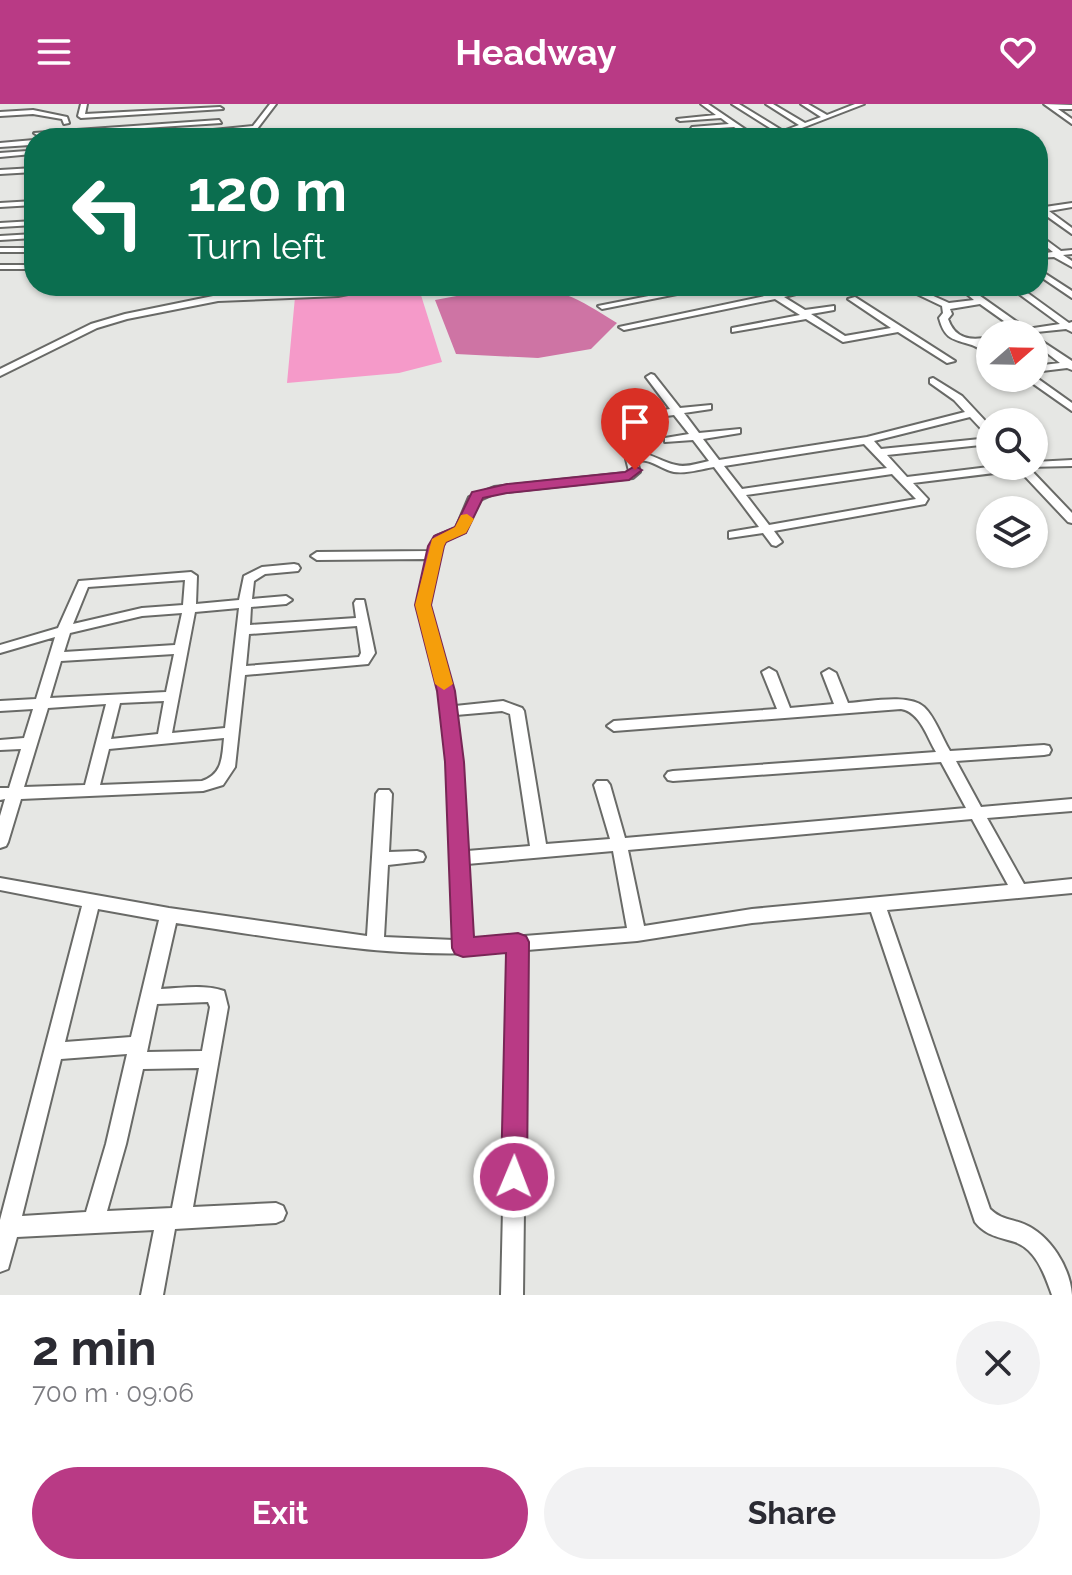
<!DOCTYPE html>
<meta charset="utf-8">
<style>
:root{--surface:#fff;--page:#f2f2f3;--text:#2b2b33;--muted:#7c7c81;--accent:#b93a85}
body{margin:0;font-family:Raleway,sans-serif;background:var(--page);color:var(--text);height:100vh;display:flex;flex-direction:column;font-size:30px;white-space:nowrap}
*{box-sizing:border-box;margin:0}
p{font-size:26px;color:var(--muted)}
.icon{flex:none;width:44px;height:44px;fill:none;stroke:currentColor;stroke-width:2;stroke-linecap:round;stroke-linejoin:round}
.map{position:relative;height:1191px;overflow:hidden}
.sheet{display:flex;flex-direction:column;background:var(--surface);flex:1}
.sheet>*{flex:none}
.guide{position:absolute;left:24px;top:24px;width:1024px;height:168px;border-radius:32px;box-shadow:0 2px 6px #0004;background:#0b6e4f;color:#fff;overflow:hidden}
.needle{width:52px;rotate:70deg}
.buttons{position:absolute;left:976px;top:216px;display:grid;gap:16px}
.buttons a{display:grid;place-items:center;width:72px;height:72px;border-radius:50%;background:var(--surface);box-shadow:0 2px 6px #0004;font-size:40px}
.pin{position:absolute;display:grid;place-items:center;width:68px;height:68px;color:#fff;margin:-82px -34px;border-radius:50% 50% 50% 0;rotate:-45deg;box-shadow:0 0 8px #0007}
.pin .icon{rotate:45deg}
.me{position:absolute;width:88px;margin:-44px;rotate:1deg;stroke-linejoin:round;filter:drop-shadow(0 0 6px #0008)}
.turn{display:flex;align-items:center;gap:28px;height:168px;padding:0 32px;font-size:36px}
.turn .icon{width:104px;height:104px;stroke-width:2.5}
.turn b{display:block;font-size:56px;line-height:68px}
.round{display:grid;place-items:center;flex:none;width:84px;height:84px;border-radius:42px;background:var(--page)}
.head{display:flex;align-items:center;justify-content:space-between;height:136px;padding:0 32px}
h1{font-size:48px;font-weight:700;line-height:60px}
.action{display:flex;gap:16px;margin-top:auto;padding:16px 32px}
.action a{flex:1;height:92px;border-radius:48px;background:var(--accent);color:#fff;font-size:32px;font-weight:700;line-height:92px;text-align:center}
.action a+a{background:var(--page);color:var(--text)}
header{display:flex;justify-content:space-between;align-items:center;height:104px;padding:0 32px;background:var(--accent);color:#fff;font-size:36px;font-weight:700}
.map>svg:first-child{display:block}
</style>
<header><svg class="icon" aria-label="menu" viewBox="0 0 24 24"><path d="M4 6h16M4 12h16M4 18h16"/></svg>Headway<svg class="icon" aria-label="heart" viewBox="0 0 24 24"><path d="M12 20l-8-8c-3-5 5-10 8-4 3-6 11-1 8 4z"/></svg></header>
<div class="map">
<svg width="1072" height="1191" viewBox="0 0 1072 1191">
<rect width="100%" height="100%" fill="#e6e7e4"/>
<path fill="#f59ac9" d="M392 182H405L407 189 420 188 442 258 399 269 287 279 295 193 346 190Z"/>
<path fill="#ce74a4" d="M510 182C559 182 577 194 617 219L591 245 538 254 456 250 435 196Z"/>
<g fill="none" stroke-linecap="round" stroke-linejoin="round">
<g stroke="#696a67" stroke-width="4">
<path id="minor" d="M81 0H87L85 10 220 3 223 5 81 14 78 12Z
M270 0H276L257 25 206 29 203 27 253 22Z
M701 0H708L758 34H751L734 23 690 26 692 23 729 20 721 14 680 17 677 15 716 11Z
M732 0H739L783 27 799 21 766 0H773L805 19 821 13 801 0H808L827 11 855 0H864L776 34H767L778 29Z
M1044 0 1072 1V5H1058L1072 15V20Z
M33 6 67 13 69 19 64 20 62 15 33 10 0 12V8Z
M219 16 221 19 37 31 34 29Z
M34 36 32 50 0 53V49L27 47 30 41 0 43V39Z
M34 64V68L0 70V66Z
M34 97V101L0 103V99Z
M1072 99V103L1049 107 1072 124V130L1041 108H1038V104Z
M34 117V121L0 123V119Z
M34 130V134L0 136V132Z
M1038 130 1061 147 1072 146V150L1063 151 1072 157V163L1054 153 1038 154V150L1053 148 1038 136Z
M0 144H34V148H0Z
M0 161H34V165H0Z
M1038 165 1072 187V194L1038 171Z
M367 182H388L338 192 218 197 127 215 97 224 0 272V265L91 220 125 210 218 191 338 186Z
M584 182H602L581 188 577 185Z
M699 182H717L602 205 598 202Z
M812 182H828L784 193 805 206 834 202V206L811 210 845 232 891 224 848 195 855 193 955 257 947 259 898 228 843 238 806 215 732 228V224L800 211 775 195 624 226 619 223Z
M900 182H911L949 199 974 196 957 182H966L1027 225 1060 220 1008 182H1018L1069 219 1072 218V228L1066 225 1017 230 1018 227 980 200 950 205 952 210 948 215C955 235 970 237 990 233V239L984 240 990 244V251C984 248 978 243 972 241 953 235 945 236 939 214L943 209 942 202Z
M1034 232 1072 257V266L1067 264 1034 268V262L1060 259 1034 239Z
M651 270 654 271 680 304 711 301V305L684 309 699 329 740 325V329L703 335 719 356 867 333 965 308 954 296 930 279V275L933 274 962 292 990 322V331L986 330 970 313 874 337 881 345 990 334V340L887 351 907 373 997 362H1034V358L1072 356V362L1028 363 1072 409V419L1068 418 1019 366 913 379 928 395 925 400 774 427 782 438 776 442 772 441 763 429 729 434V428L759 423 714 363C701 365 687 370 674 368 660 365 651 354 637 357L640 368 633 374 496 389 478 397 465 428 445 437 442 442 429 501 455 602 503 597 522 604 524 607 546 740 610 735 594 681 597 677H607L610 681 625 734 966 704 941 658 673 677 668 676 665 672 668 668 673 667 936 648C927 633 920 608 901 605L614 627 607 622 614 617 777 605 762 568 769 564 776 568 790 604 834 600 822 569 829 565 836 569 848 599C867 598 909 589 924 603 935 613 942 634 950 647L1044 641 1049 642 1051 646 1049 650 1044 651 956 657 981 703 1072 695V707L987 714 1024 780 1072 775V789L887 806 990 1105C1000 1115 1011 1115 1024 1120 1050 1131 1070 1163 1072 1191H1052C1045 1172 1037 1146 1015 1138 999 1133 986 1132 975 1118L871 808 752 819 637 837 527 846 523 1191H501L509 847C397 857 286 835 176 819L161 885C182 884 204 880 224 887L228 903 193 1103 276 1099 283 1102 286 1109 283 1116 276 1119 175 1125 163 1191H141L154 1126 17 1133 8 1165 0 1168V1116L82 802 0 786V774L169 804 367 832 376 690 379 686H389L392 690 389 748 417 747 423 749 425 753 423 757 388 761 384 833 454 836 448 658 439 587 417 501 427 455 317 456 311 452 317 448 429 447 436 432 456 424 469 393 494 383 626 369 629 367 626 355C645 342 656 357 676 361 686 364 699 359 709 357L693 336 665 338V334L689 330 674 311 636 316 631 313 636 310 670 305 646 273ZM864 340 887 364 742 385 724 362ZM892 370 916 395 769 421 746 391ZM502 607 510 610 530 742 467 747 462 658 456 611ZM972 715 1008 781 752 805 644 822 628 746ZM613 747 627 824 471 836 467 760ZM98 805 159 816 131 933 65 938ZM208 898 210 903 202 947 147 948 157 900ZM127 950 106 1040 86 1108 22 1112 61 955ZM199 964 172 1104 107 1107 126 1040 143 965Z
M1034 272 1072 299V307L1025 274Z
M294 460 298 461 300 464 298 467 265 470 254 477 252 495 286 492 292 496 286 500 251 503 250 521 356 514 354 499 356 496H364L375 549 368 560 245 571 235 663 223 681 203 687 21 695 8 738 6 742 0 744V712L5 695 0 696V684H9L21 645 0 646V636L24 634 33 605 0 607V597L36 595 55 533 0 549V541L58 524 79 477 191 468 197 472 196 500 239 496 244 472 262 463ZM185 476 183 501 142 504 73 520 88 483ZM239 504 225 624 172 629 195 508ZM182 509 175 541 64 548 70 529 142 512ZM357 522 361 549 359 553 246 562 249 530ZM174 550 166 588 50 594 61 557ZM164 597 158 630 111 635 120 599ZM106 600 85 681 24 683 48 604ZM224 634C222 653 223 670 202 677L100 681 109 645Z"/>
</g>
<use href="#minor" fill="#fff" fill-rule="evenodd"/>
</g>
<path fill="#b93a85" stroke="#782656" stroke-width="2" d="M635 362 642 366 629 376 507 389 483 394 466 429 446 438 444 442 431 501 455 587 464 658 474 833 518 829 526 832 529 838 527 1073 523 1083 514 1086 504 1083 501 1073 506 849 463 853 455 850 452 844 445 658 437 587 415 501 428 442 434 432 455 423 472 388 507 380 625 368Z"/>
<path fill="#f59e0b" d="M467 410 474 415 466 429 446 438 444 442 431 501 453 580 444 586 435 580 415 501 432 435 455 423 461 411Z"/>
</svg>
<div class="buttons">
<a><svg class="needle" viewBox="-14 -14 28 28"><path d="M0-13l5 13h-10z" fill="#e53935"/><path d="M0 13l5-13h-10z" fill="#7c7c81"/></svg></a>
<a><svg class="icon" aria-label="search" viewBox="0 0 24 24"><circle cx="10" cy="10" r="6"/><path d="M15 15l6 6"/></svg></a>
<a><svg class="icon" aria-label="layers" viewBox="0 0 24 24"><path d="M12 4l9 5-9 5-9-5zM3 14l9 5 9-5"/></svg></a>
</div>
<div class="pin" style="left:635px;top:366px;background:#d93025"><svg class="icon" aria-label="arrive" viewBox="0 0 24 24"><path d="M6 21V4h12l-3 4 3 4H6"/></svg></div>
<svg class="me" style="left:514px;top:1073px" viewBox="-20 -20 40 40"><circle r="17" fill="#b93a85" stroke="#fff" stroke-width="3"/><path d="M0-11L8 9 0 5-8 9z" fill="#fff"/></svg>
<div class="guide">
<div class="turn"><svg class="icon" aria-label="left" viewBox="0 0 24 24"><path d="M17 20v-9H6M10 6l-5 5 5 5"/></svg><div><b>120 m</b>Turn left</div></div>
</div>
</div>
<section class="sheet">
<div class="head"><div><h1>2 min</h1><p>700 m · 09:06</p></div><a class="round"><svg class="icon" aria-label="close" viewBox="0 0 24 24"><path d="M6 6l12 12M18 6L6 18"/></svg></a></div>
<div class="action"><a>Exit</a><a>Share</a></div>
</section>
